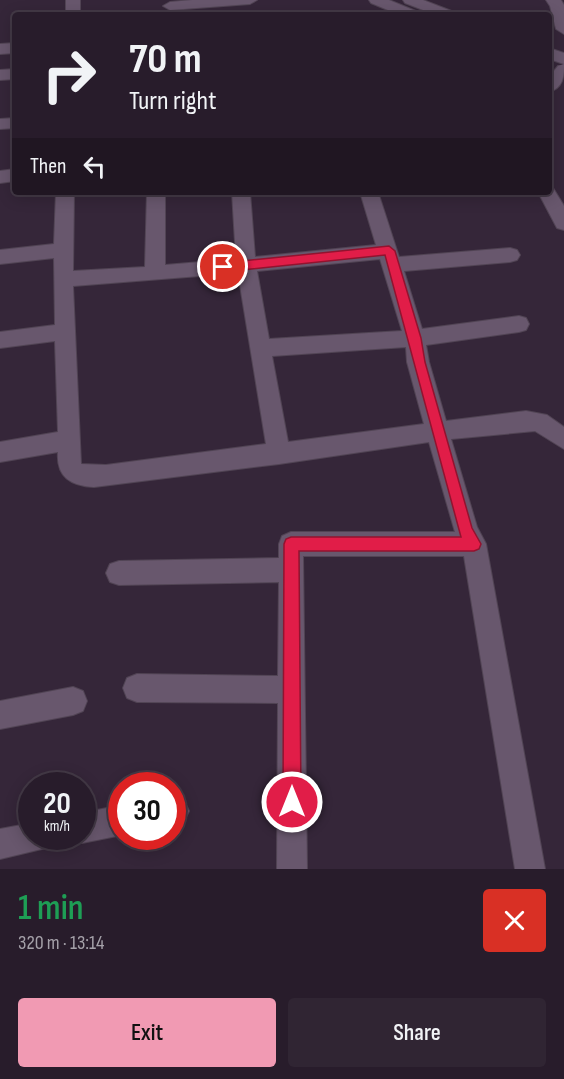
<!DOCTYPE html>
<meta charset="utf-8">
<style>
:root{--surface:#281c2b;--page:#302533;--text:#f1f3f6;--muted:#a5a1a9;--line:#443a47;--accent:#f19ab3}
body{margin:0;font-family:"Sofia Sans Condensed",sans-serif;background:var(--page);color:var(--text);height:100vh;display:flex;flex-direction:column;font-size:22px;white-space:nowrap}
*{box-sizing:border-box;margin:0}
p{font-size:20px;color:var(--muted)}
.icon{flex:none;width:33px;height:33px;fill:none;stroke:currentColor;stroke-width:2;stroke-linecap:round;stroke-linejoin:round}
.map{position:relative;height:869px;overflow:hidden}
.sheet{display:flex;flex-direction:column;background:var(--surface);flex:1}
.sheet>*{flex:none}
.top-card{position:absolute;left:12px;top:12px;width:540px;height:183px;border-radius:6px;box-shadow:0 3px 15px #0003,0 0 0 2px var(--line);background:#281c2b;color:var(--text);overflow:hidden}
.speed{position:absolute;left:18px;top:772px;display:flex;gap:12px;font-size:30px;font-weight:700;text-align:center}
.speed>*{display:grid;place-content:center;width:78px;height:78px;border-radius:50%;background:var(--surface);box-shadow:0 3px 15px #0003,0 0 0 2px var(--line);line-height:1}
.speed small{font-size:15px;font-weight:400}
.speed .limit{border:9px solid #d22;background:#fff;color:#111}
.pin{position:absolute;display:grid;place-items:center;width:51px;height:51px;color:#fff;margin:-26px;border:3px solid #fff;border-radius:50%;box-shadow:0 2px 6px #0007}
.me{position:absolute;width:66px;margin:-33px;rotate:0deg;stroke-linejoin:round;filter:drop-shadow(0 0 4px #0008)}
.turn{display:flex;align-items:center;gap:21px;height:126px;padding:0 18px;font-size:27px}
.turn .icon{width:78px;height:78px;stroke-width:2.5}
.turn b{display:block;font-size:42px;line-height:51px}
.then{display:flex;align-items:center;height:57px;padding:0 18px;background:#0003;gap:12px;font-size:22px}
.round{display:grid;place-items:center;flex:none;width:63px;height:63px;border-radius:6px;background:var(--page)}
.headline{display:flex;align-items:center;justify-content:space-between;height:102px;padding:0 18px}
h1{font-size:36px;font-weight:600;line-height:45px;color:#1e9e55}
.primary-button{display:flex;gap:12px;margin-top:auto;padding:12px 18px}
.primary-button a{flex:1;height:69px;border-radius:6px;background:var(--accent);color:#111;font-size:24px;font-weight:600;line-height:69px;text-align:center}
.primary-button a+a{background:var(--page);color:var(--text)}
.map>svg:first-child{display:block}
</style>
<div class="map">
<svg width="564" height="869" viewBox="0 0 564 869">
<rect width="100%" height="100%" fill="#352639"/>
<g fill="none" stroke-linecap="round" stroke-linejoin="round">
<g stroke="#514454" stroke-width="2">
<path id="minor" d="M66 0H80V15H66Z
M192 0H257L250 4 170 10 163 6 170 2Z
M369 0H389L418 12 420 15H400L371 3Z
M403 0H423L454 12 456 15H436L405 3Z
M546 0H561L564 5V34L556 29 550 6Z
M15 43V53L0 54V44Z
M549 48 564 53V64L549 59Z
M564 64C564 77 563 88 549 92V77L558 66Z
M15 69V79L0 80V70Z
M15 118V128L0 129V119Z
M15 169V181L0 183V171Z
M549 186 553 188 564 206V230L557 228 538 192H549Z
M56 192H74L73 271 145 267 147 192H165V265L236 259 232 192H250L255 257 376 245 360 192H378L399 257 510 248 517 250 520 255 517 260 510 262 404 271 422 329 519 316 526 318 529 324 526 330 519 332 426 345 429 362 446 421 526 411 547 415 564 427V449L535 431 451 439 477 527 486 544 545 869H515L464 556H303L307 869H277L278 703 137 702 127 698 123 688 127 678 137 674 278 676 279 582 119 585 110 582 106 573 110 564 119 561 279 558V544L282 536 291 532H455L429 442 279 464 94 487C71 486 56 477 58 452L0 462V442L58 432 55 341 0 348V332L55 325 54 258 0 264V250L54 244ZM380 259 402 331 269 339 257 271ZM238 273 266 444 106 465 81 464 73 286ZM406 347 407 362 424 424 288 442 272 356Z
M73 687 83 691 87 701 83 711 73 715 0 729V701Z
M172 796 184 801 189 811 184 821 174 826Z
M122 805V835L82 843 71 839 82 837V813Z
M32 823V837H50L46 848 0 859V829Z"/>
</g>
<use href="#minor" fill="#68576d" fill-rule="evenodd"/>
</g>
<path fill="#e11d48" stroke="#92132f" stroke-width="1.5" d="M389 246 395 251 421 338 425 362 472 528 481 544 479 549 474 551H299L301 802 298 808 292 811 285 808 283 802 284 544 286 539 291 537H461L385 255 223 272 217 267 223 263Z"/>
</svg>
<div class="speed"><div>20<small>km/h</small></div><div class="limit">30</div></div>
<div class="pin" style="left:223px;top:267px;background:#d93025"><svg class="icon" aria-label="arrive" viewBox="0 0 24 24"><path d="M6 21V4h12l-3 4 3 4H6"/></svg></div>
<svg class="me" style="left:292px;top:802px" viewBox="-20 -20 40 40"><circle r="17" fill="#e11d48" stroke="#fff" stroke-width="3"/><path d="M0-11L8 9 0 5-8 9z" fill="#fff"/></svg>
<div class="top-card">
<div class="turn"><svg class="icon" aria-label="right" viewBox="0 0 24 24"><path d="M7 20v-9h11M14 6l5 5-5 5"/></svg><div><b>70 m</b>Turn right</div></div>
<div class="then">Then<svg class="icon" aria-label="left" viewBox="0 0 24 24"><path d="M17 20v-9H6M10 6l-5 5 5 5"/></svg></div>
</div>
</div>
<section class="sheet">
<div class="headline"><div><h1>1 min</h1><p>320 m · 13:14</p></div><a class="round" style="background:#d93025;color:#fff"><svg class="icon" aria-label="close" viewBox="0 0 24 24"><path d="M6 6l12 12M18 6L6 18"/></svg></a></div>
<div class="primary-button"><a>Exit</a><a>Share</a></div>
</section>
